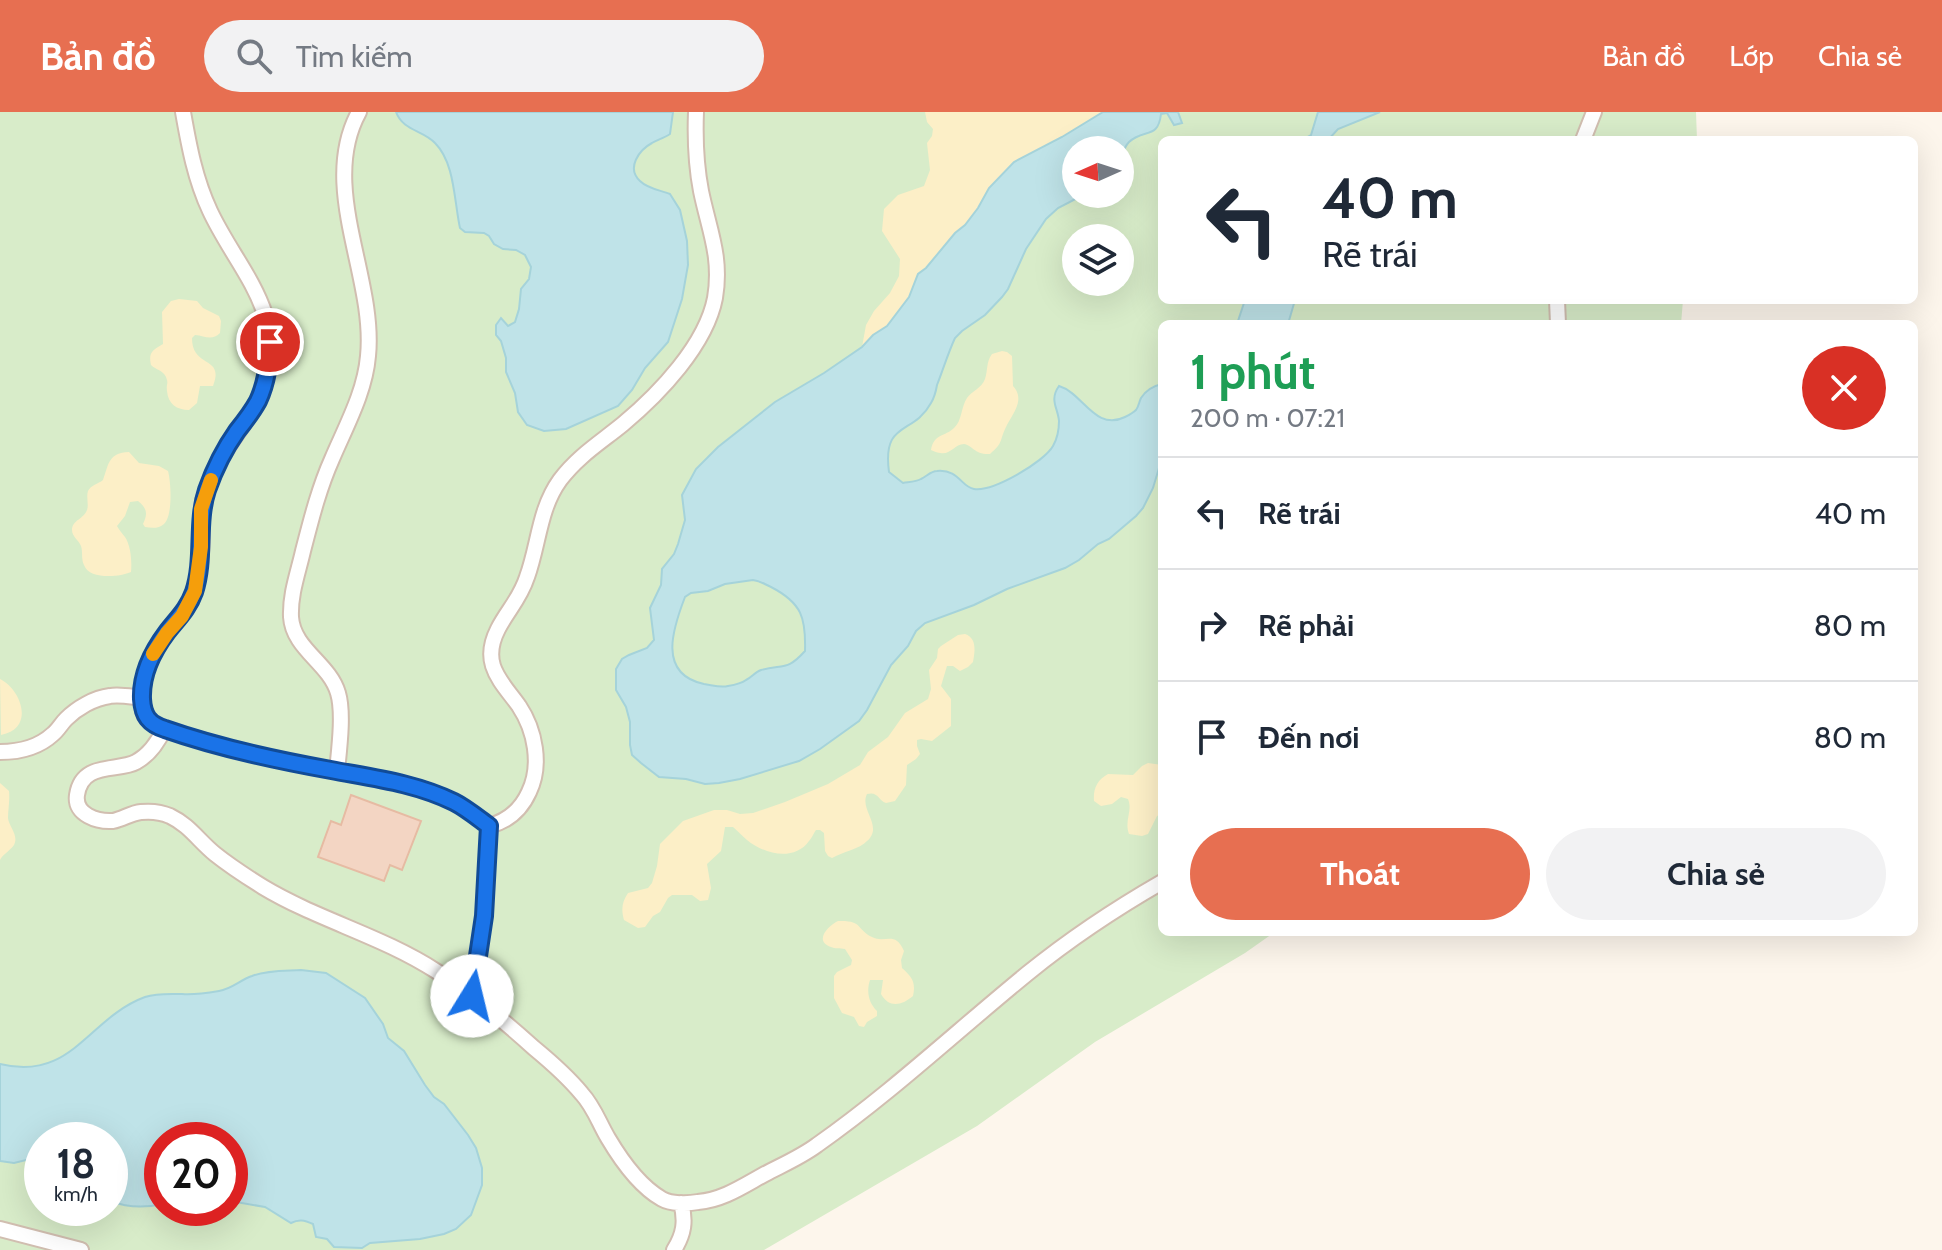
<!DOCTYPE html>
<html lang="vi">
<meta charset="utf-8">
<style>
:root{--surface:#fff;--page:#f2f2f3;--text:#1f2937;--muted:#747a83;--line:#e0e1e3;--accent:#e76f51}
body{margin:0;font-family:Cabin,sans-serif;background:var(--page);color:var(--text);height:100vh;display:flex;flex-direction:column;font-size:30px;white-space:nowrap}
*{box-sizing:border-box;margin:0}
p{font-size:26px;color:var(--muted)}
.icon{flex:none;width:44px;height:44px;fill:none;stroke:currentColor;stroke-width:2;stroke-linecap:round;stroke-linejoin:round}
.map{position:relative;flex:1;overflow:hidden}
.drawer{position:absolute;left:1158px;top:208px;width:760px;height:616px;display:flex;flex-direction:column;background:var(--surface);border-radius:12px;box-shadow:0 8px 32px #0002}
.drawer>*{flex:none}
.guide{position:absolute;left:1158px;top:24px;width:760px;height:168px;border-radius:12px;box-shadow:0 8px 32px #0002;background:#fff;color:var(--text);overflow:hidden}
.needle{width:52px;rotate:267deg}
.controls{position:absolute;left:1062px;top:24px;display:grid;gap:16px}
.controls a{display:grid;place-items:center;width:72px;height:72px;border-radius:50%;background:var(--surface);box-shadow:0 8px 32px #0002;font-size:40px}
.speed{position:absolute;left:24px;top:1010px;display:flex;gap:16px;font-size:40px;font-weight:700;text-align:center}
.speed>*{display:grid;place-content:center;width:104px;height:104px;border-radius:50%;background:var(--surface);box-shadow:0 8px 32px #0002;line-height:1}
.speed small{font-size:20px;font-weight:400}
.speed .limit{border:12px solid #d22;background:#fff;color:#111}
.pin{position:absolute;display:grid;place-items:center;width:68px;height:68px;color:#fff;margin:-34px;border:4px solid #fff;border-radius:50%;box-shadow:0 2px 8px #0007}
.me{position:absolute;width:88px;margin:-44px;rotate:9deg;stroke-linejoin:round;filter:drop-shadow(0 0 6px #0008)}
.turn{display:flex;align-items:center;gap:28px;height:168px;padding:0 32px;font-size:36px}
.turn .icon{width:104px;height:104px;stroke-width:2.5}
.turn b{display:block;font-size:56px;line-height:68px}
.round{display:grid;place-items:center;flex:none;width:84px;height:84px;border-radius:42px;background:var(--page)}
.headline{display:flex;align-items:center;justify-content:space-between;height:136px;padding:0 32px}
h1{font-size:48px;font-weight:700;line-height:60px;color:#1e9e55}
.cta{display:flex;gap:16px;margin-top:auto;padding:16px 32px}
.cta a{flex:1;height:92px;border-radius:48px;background:var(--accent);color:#fff;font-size:32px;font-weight:700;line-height:92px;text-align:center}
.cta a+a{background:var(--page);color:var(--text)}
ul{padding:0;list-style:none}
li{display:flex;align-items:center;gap:24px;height:112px;padding:0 32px;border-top:2px solid var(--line)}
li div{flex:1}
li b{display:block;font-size:30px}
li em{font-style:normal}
header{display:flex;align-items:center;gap:48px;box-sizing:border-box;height:112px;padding:0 40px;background:var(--accent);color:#fff}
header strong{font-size:38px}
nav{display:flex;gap:44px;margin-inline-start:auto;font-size:28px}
.search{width:560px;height:72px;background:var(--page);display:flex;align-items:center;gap:20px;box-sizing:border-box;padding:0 28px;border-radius:44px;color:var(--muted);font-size:30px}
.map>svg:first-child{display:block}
</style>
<header>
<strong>Bản đồ</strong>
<div class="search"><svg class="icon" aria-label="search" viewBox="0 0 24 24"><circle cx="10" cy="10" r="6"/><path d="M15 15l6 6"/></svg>Tìm kiếm</div>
<nav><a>Bản đồ</a><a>Lớp</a><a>Chia sẻ</a></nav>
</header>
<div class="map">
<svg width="1942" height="1138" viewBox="0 0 1942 1138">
<rect width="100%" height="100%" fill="#fdf6ec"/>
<path fill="#d8ecc9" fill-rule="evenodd" d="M0 0H1696L1697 28H1162V188H1683L1681 212H1162V820H1275L1245 841 1095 930 977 1014 764 1138H0ZM1076 38H1120V82H1076ZM1076 126H1120V170H1076ZM42 1028H110V1096H42ZM162 1028H230V1096H162Z"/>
<path fill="#fcefc7" d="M925 0H1103L1062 25 1014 51 989 76 978 96 965 113 955 121 926 156 918 162 909 185 903 195 887 214 873 223 862 235 866 213 874 199 890 181 899 164 900 147 882 119 884 97 898 83 924 74 930 58 927 31 932 24 933 17 927 10Z
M179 187 197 189 203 196 219 204 221 209 220 221C212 229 205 224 195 223L192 226C192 257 225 243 213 274H200L197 291 189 298C177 298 168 292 167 279 166 270 169 273 166 265 163 258 156 258 151 253 148 240 153 238 163 232L162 200 171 189Z
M1002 239 1007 240 1012 244 1013 274C1026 288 1012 302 1006 315 999 329 1004 330 990 342 975 343 972 333 964 332 952 332 951 348 931 338 934 321 945 325 954 316 962 309 961 295 967 286 972 279 982 276 985 267 988 258 986 250 992 242Z
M129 340 139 351 159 354 168 359C171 370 173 404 164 412 159 417 151 416 145 415L143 412C148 402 147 396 138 389L130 390 125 404 117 414C119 418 122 421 125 425 131 434 132 450 131 460 120 465 89 468 84 453 81 447 83 440 81 434 79 428 72 425 72 418 72 408 84 407 87 398 89 393 86 385 88 379 91 373 98 372 103 368 109 352 108 341 129 340Z
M965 522C977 526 975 539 973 550L968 555 960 559 953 554H947L941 574 951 587V614L932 629 921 627 917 628V634L920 642 916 647 907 653 906 673 895 689 886 691C878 688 878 679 867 682 859 698 884 714 867 729 860 737 842 740 832 746L828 744 825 739 824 721 820 718H816C813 722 812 726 809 729 794 750 764 742 747 728 742 724 738 719 733 715H725L721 739 707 752 711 776 708 788 700 789 692 783H672L668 786 660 800 653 804 645 815 638 816 624 808C621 797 622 790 628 781L648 776 652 771 657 754 660 732 683 709 714 698H727L740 702 753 701 785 690 828 672 860 653 868 640 888 625 905 601 928 587 931 577 929 558 937 546 938 537 941 534 958 523Z
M0 567C22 578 35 617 1 623Z
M1148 651 1162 653V702L1157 704 1148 722 1142 724 1129 722C1124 709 1133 699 1128 687L1121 685 1112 692 1101 694 1094 689C1093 677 1097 668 1108 662L1133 663 1142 654Z
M0 671 9 679C10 688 8 698 8 706 9 715 19 723 14 733 11 738 3 742 0 748Z
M838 809C863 808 856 817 872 825 885 832 895 818 904 839L901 848 902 856C912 865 916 870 913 884 901 894 889 896 881 882L883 868H870C866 880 869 891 877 899V904L867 910 864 915 859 914 854 905 842 901 834 886V864L837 860 851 853 852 848 845 837C840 836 835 837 831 835 813 829 829 813 838 809Z"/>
<path fill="#bfe3e8" stroke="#a5d3da" stroke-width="2" fill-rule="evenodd" d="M396 0H673L670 22C664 26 657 28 652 31 639 38 626 56 640 69 648 77 660 78 670 82L680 98 687 129 688 153 682 187 668 230 645 256 632 278 618 294 566 317 544 319 527 313 518 300 515 281 506 260V246L501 229 496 223V213L501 206 508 214 515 210 519 197 521 177 529 167 531 155 525 143 516 138 503 137 494 132 489 124 484 121 465 120 460 116C454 89 455 51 435 31 423 18 403 19 396 0Z
M1103 0H1178L1182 11 1174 13 1167 1 1161 2C1158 28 1144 16 1129 30 1125 34 1122 42 1120 47V38H1076V82H1085L1058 96 1046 107 1026 137 1008 177 1002 185 985 203 962 219 955 226C948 241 943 258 937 273 936 279 934 286 931 291 913 324 882 308 889 360L903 371C909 370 916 370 921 367 927 364 931 359 937 359 959 357 961 375 974 377 993 380 1044 350 1053 334 1057 327 1059 316 1059 309 1058 296 1049 288 1059 274 1083 281 1095 320 1125 305 1129 303 1133 301 1136 298 1139 294 1139 290 1141 286 1146 278 1153 274 1162 272V346L1153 376 1143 396 1136 404 1109 427 1098 432 1079 448 1065 456 1007 477 974 493 925 511 916 519 908 534 891 553 867 598 859 609 820 637 799 649 740 667 719 671 705 672 686 667 659 665 641 651 632 643 630 633V610L626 595 616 578V557L622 547 629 543 647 536 654 528 650 496 661 473 662 457 674 442 678 432 685 408 682 383 696 357 718 335 775 290 824 261 862 235 873 223 887 214 909 185 918 162 926 156 955 121 965 113 978 96 989 76 1014 50 1062 25ZM753 468C761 469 764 472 771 475 802 491 806 506 805 539 787 559 784 552 761 558 755 560 752 565 746 568 742 571 734 573 728 574 720 576 712 573 704 572 657 562 673 516 685 485L691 481 708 479 725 472Z
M1318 0H1380L1338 17 1328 28H1302L1311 23Z
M1245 188H1295L1288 212H1237Z
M301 858 326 861 365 886 383 912 388 926 404 939 425 973 434 985 444 992 468 1023 476 1036 482 1056V1073L471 1103 456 1117 444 1122 420 1127 370 1131 362 1136 334 1135 327 1127 316 1125 313 1112C304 1108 299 1107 291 1111L265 1095 230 1089V1028H162V1092C145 1096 126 1095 110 1089V1028H42V1054L30 1047 14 1051 0 1049V952C72 970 88 906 145 885 157 881 169 882 182 882 193 883 207 881 219 879 232 877 240 868 252 864 267 858 286 859 301 858Z"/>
<path fill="#f3d5c3" stroke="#e6bba3" stroke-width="2" d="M351 683 421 709 402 758 390 753 384 769 318 745 331 709 341 713Z"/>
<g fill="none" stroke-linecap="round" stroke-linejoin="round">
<g stroke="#d1beb0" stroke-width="18">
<path id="lane" d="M183 0C189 34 195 67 210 99 237 157 287 200 265 271 254 306 225 331 212 365 208 374 204 384 202 394 201 402 202 410 202 418 202 437 200 459 195 478 190 494 180 506 169 518 152 540 141 562 142 589 142 598 144 606 151 610 167 621 190 624 208 630 250 643 294 652 338 659 377 666 417 672 454 690 466 697 478 706 489 714 508 709 521 698 529 680 542 653 535 618 519 594 501 569 480 552 498 517 507 499 520 487 527 465 539 432 539 397 560 368 578 344 601 330 623 312 659 282 706 233 715 186 722 145 709 118 701 79 696 53 695 26 696 0
M1583 28 1594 0
M1557 188 1558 212
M164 617C158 630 149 643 136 650 118 660 82 649 77 683 74 703 98 710 113 709 123 707 131 701 141 700 151 699 161 700 170 704 189 713 199 729 215 742 230 754 247 765 263 775 318 808 382 824 436 859 471 881 503 908 534 936 551 950 568 965 582 982 594 995 599 1011 608 1026 621 1048 639 1074 662 1087 671 1092 687 1092 698 1090 723 1088 743 1074 765 1062 782 1053 801 1045 817 1033 891 981 958 918 1028 861 1070 827 1115 797 1162 770
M0 640C19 640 39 635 53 622 58 618 61 612 66 607 77 596 94 586 110 584 120 582 132 585 142 586
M337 659C339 638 344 601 338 581 329 551 293 537 291 505 290 482 298 461 303 439 311 408 319 376 332 347 346 314 365 280 368 244 376 165 318 75 359 0
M472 884 484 804 489 714
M0 1117 81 1138
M674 1138C684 1122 686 1109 681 1091"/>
</g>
<use href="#lane" stroke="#fff" stroke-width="14"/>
</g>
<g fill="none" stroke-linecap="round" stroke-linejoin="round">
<g stroke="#114b97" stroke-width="20">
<path id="route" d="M270 230C269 250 267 270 258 289 252 300 245 309 237 319 225 336 214 358 207 378 196 411 205 447 194 480 188 497 177 507 167 520 152 540 141 562 142 587 143 604 149 612 165 617 219 636 275 648 331 658 373 666 415 671 454 690 466 696 478 706 489 714L484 804 472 884"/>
</g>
<use href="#route" stroke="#1a73e8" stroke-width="14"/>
<path stroke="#f59e0b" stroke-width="14" d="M153 542 167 521 182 504 195 479 201 435V397L211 368"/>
</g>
</svg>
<div class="controls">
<a><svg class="needle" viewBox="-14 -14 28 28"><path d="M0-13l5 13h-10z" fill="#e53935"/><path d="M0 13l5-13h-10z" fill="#747a83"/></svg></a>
<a><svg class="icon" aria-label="layers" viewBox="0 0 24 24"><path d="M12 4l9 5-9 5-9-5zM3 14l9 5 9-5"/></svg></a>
</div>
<div class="speed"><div>18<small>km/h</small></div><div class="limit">20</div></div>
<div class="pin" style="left:270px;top:230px;background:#d93025"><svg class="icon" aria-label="arrive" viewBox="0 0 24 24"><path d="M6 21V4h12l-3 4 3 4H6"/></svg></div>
<svg class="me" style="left:472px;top:884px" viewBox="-20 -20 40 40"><circle r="19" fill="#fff"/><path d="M0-13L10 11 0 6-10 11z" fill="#1a73e8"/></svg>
<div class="guide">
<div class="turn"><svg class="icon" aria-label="left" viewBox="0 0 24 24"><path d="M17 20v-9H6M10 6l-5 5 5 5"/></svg><div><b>40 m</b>Rẽ trái</div></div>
</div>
<section class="drawer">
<div class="headline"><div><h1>1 phút</h1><p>200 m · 07:21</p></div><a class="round" style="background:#d93025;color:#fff"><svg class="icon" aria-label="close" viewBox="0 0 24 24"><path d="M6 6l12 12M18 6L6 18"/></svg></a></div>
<ul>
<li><svg class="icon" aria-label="left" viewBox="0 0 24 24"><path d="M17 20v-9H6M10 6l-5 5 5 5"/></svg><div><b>Rẽ trái</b></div><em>40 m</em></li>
<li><svg class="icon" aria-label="right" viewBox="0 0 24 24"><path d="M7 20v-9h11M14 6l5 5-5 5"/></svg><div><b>Rẽ phải</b></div><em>80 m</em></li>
<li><svg class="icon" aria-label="arrive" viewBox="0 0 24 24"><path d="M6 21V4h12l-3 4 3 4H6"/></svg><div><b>Đến nơi</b></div><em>80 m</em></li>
</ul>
<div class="cta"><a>Thoát</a><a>Chia sẻ</a></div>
</section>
</div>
